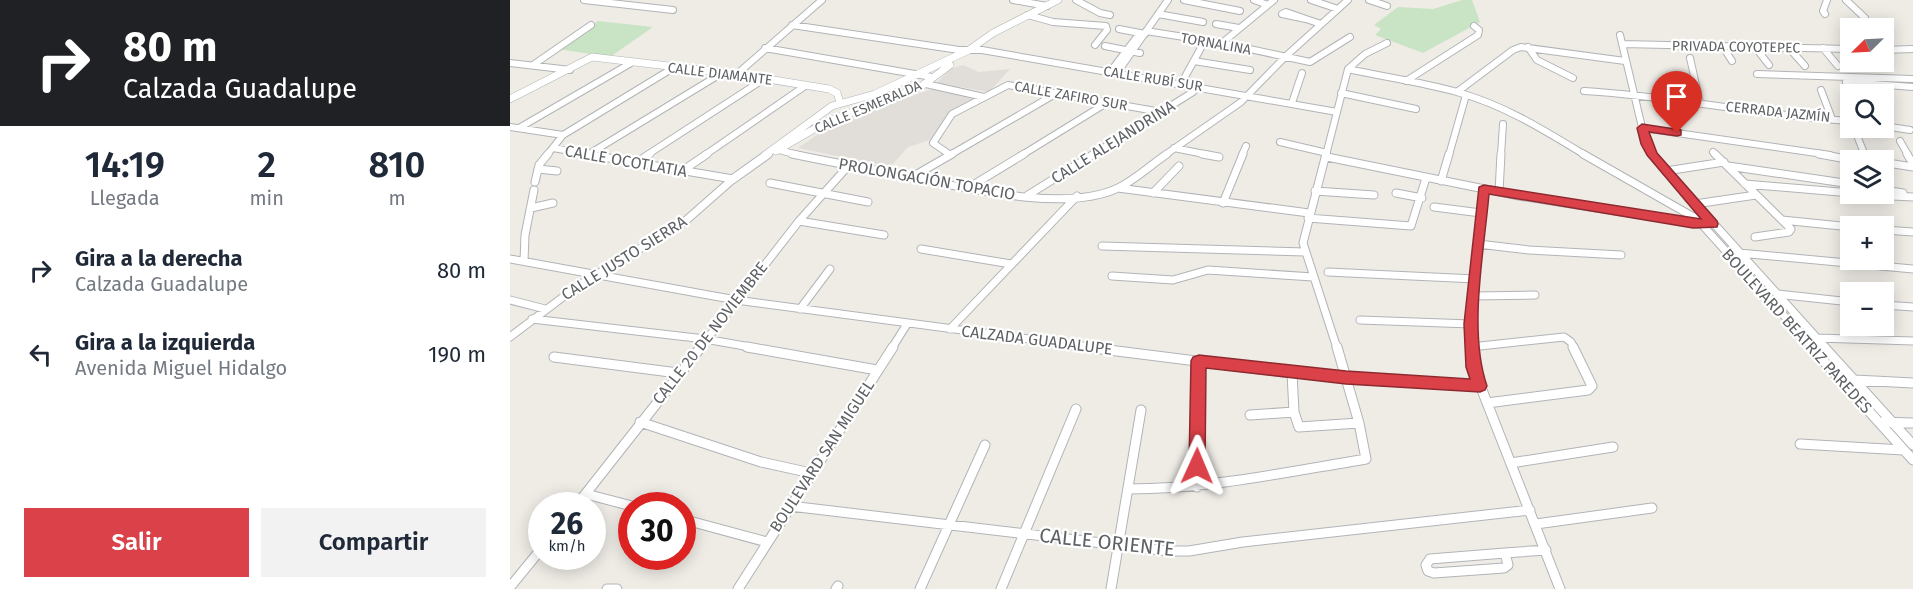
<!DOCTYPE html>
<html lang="es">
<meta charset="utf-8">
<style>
:root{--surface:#fff;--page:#f2f2f3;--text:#1f2937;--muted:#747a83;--accent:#da4148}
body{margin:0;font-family:"Fira Sans",sans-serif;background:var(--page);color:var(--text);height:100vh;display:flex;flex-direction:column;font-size:22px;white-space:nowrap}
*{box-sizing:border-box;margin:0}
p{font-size:20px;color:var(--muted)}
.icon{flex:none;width:33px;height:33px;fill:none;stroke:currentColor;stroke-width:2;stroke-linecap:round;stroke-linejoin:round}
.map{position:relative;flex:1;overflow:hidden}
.details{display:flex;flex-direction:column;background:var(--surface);width:510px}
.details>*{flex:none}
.guide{background:#202124;color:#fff;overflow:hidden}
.needle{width:39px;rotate:246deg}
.buttons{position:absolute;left:1330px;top:18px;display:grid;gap:12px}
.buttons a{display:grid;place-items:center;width:54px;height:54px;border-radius:0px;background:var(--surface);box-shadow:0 3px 15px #0003;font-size:30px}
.speed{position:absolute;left:18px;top:492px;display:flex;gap:12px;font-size:30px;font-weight:700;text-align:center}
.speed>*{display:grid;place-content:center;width:78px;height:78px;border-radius:50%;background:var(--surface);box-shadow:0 3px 15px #0003;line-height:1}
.speed small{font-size:15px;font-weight:400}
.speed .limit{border:9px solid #d22;background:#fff;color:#111}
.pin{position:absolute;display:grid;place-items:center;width:51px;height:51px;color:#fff;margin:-62px -26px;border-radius:50% 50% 50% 0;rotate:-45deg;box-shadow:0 0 6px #0007}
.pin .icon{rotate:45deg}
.me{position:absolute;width:66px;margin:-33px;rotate:1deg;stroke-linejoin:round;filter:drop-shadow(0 0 4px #0008)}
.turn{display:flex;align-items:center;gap:21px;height:126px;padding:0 24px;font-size:27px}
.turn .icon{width:78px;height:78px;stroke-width:2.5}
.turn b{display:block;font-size:42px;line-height:51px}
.eta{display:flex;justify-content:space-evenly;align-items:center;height:102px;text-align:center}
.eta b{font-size:36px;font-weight:600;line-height:42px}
.primary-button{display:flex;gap:12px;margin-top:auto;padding:12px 24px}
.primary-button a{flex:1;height:69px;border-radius:0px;background:var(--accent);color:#fff;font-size:24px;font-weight:600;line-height:69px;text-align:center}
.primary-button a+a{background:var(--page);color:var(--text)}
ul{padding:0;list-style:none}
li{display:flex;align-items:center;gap:18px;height:84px;padding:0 24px}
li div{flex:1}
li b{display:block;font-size:22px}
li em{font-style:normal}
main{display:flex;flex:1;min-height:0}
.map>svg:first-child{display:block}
</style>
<main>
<section class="details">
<div class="guide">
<div class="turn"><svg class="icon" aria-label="right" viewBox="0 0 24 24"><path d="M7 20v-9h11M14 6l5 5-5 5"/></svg><div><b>80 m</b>Calzada Guadalupe</div></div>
</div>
<div class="eta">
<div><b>14:19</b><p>Llegada</p></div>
<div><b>2</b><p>min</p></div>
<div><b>810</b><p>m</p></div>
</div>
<ul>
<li><svg class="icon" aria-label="right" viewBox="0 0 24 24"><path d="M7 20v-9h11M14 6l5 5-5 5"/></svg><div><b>Gira a la derecha</b><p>Calzada Guadalupe</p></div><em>80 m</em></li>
<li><svg class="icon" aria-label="left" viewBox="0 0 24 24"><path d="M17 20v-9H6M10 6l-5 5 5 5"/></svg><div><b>Gira a la izquierda</b><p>Avenida Miguel Hidalgo</p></div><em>190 m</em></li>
</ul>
<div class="primary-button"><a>Salir</a><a>Compartir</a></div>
</section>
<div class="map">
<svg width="1403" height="589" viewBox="0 0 1403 589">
<rect width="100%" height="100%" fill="#efece6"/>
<path fill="#e1ddd8" d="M453 65 469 72 500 69 479 92 427 83 440 69Z
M422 89 467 98 447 108 423 139 398 147 380 167 288 148 323 124Z"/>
<path fill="#c9e4c5" d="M952 0H962L970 22 913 53 865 35 871 29 864 25 888 7 923 9Z
M88 21 143 27 100 57 48 49Z"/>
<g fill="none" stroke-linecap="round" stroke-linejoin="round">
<g stroke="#b1b4b7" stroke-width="8">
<path id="minor-far2" d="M74 0 163 10
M503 0 537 6
M566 0 590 13 600 15
M674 0 730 11
M744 0 758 5
M801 0 828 9
M859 0 877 6
M1336 0 1355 18
M776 12 796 19 772 14Z
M648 14 693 22
M1315 14 1313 11 1317 0
M518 15 543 22 596 26 597 30 585 45
M796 19 811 24
M706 24 729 28
M282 25 449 50H472L827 112
M609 29 635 34
M636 31 712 43 800 62 840 37
M1110 35 1136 144 1142 155
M712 43 764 0
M1112 44 1341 49
M595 46 630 53
M1018 47 1027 60 1063 78
M1213 47 1222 61
M1245 47 1259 65
M255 48 422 77
M1279 48 1295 66
M1313 48 1328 66
M1374 50 1403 49
M1180 58 1190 103
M684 61 740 70
M0 63 60 70
M23 65 81 25
M838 69C874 77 911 82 947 92 994 105 1034 130 1075 155
M600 72 626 38
M607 73 658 0
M227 74 312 0
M1247 74 1403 79
M896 81 968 35 969 30 964 26
M1336 82 1403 87
M416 84 474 97
M671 84 692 46
M1311 90 1322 119
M1074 91C1164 96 1251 116 1341 121
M947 92 1003 50 1011 47 1115 61
M831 93 906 109
M782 103 792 73
M1374 126 1400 130
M0 127 53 135
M9 128 121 63
M1132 128 1320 155
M1390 141 1398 155
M770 142 817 153
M43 148 84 155
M664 148 699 155
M265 149 288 155
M1203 152 1206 155
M79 154 212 73
M439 154 423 143 442 114 498 85 651 112
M37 155 53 135 163 68
M137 155 254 79
M195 155 295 86
M440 155 547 93
M512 155 598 102
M582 155 683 92 687 87
M655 155 731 102 776 56 838 0
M732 155 736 146
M816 155 838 69 855 54 877 43
M939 155 956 95
M991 155 993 124
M1344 155 1354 153 1344 128"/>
</g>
<g stroke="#b1b4b7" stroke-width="9">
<path id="minor-far1" d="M75 154 223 179
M282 154C315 161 348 167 381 173 441 184 552 215 608 188 625 180 642 164 657 154
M692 154 709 157
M816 154 793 243 827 348
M1073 154 1187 219 1303 348
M1141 154 1316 348
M1205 154 1281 229 1279 232 1245 237
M1309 154 1342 160
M1397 154 1403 164
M817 157 1009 196 1195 225
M1340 158 1349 154
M125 163 140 154
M1218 166 1341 184
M28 169 47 171
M1374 169 1384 164 1403 167
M172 171 197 154
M1156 171 1214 162
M402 177 442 154
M931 181 939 154
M25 182 29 165 38 154
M260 183 358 202
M1235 184 1341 193
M458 188 514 154
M608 188 799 213
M1374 190 1393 193
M805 191 864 195
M989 192 991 154
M643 193 669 166
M886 193 912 198
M1341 194 1403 197
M518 195 584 154
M713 203 733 154
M1185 204 1246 195
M924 207 971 213
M21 208 43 203
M798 218 901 226 916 178
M1272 220 1341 227
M289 221 374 235
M1374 230 1403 232
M968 244 1019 250 1111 255
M592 246 795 252
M411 249 501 264
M1229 253 1403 269
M0 259 226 300 587 348
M14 261 15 235 24 190
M818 272 965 279
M602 276 663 280 698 270 803 277
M1267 294 1341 302
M964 296 1025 295
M0 300 35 309
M1374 305 1403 307
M290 309 320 269
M22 319 195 339 246 348
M850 320 961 324
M440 329 567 196
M0 337 69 285 173 223 223 179
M1307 338 1403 341
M961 347 1054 337 1061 342 1064 348
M190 348 289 221 339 165
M382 348 397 324
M962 348 961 324 974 189"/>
</g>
<g stroke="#b1b4b7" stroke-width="11">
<path id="minor" d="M237 347 367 370
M575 347 782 373 970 386
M961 347H964
M962 347 963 367 1050 589
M1301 347 1403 460
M1314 347 1403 445
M44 357 168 373
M782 373 784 412 789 427 849 423
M1345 380 1403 383
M977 403 1078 390 1082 386 1063 347
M740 415 784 412
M130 422 251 462 301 473
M1369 422 1403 423
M1290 444 1393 450
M1001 463 1103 447
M687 487 689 361
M618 489C698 489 777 472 856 459L849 423 827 347
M76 494 122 506
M66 506 191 347
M280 506 659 551H679L733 542 1020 510
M172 519 257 542
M1026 524 1142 508
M995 553 998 565 994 568 924 573 918 571 916 565 920 559Z
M995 553 1036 550
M0 587 32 548
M97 589H107
M228 589 383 347
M326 589 328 586
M410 589 475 445
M491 589 566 409
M601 589 631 410"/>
</g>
<g stroke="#b1b4b7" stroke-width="8">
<path id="tertiary-far1" d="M0 99 82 57 227 74 319 89 327 93 330 102
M266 151 318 121 409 88 440 65
M255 155 322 106 365 94 459 50 483 33 548 0"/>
</g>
<g stroke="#b1b4b7" stroke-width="10">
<path id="tertiary" d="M223 179 258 154"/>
</g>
<use href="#minor-far2" stroke="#fff" stroke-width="6"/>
<use href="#minor-far1" stroke="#fff" stroke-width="7"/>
<use href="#minor" stroke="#fff" stroke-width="9"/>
<use href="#tertiary-far1" stroke="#fff" stroke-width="7"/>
<use href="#tertiary" stroke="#fff" stroke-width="8"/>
</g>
<path fill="#da4148" stroke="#8e2a2f" stroke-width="1.5" d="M1132 124 1171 130V135L1167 136 1139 132 1147 153 1207 221 1208 224 1207 227 1183 228 979 194C974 252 958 331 977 386L975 390 970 392 836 384 696 368 695 466 693 471 687 473 682 471 679 466 681 361 683 357 689 355 836 371 960 379 956 367 954 324 969 187 974 185 1191 219 1137 155 1131 144 1127 128Z"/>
<g text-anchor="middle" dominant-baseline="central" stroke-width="4.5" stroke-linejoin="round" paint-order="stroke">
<g font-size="14" fill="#5e6265" stroke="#fff">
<text transform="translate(706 44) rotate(10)">TORNALINA</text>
<text transform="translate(1226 47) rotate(1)">PRIVADA COYOTEPEC</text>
<text transform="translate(210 74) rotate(7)">CALLE DIAMANTE</text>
<text transform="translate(643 79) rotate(9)">CALLE RUBÍ SUR</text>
<text transform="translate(561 96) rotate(10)">CALLE ZAFIRO SUR</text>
<text transform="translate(358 107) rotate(-23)">CALLE ESMERALDA</text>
<text transform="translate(1268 112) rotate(6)">CERRADA JAZMÍN</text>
</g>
<g font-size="16" fill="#5e6265" stroke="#fff">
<text transform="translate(603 142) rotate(-32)">CALLE ALEJANDRINA</text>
<text transform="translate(116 161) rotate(10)">CALLE OCOTLATIA</text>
<text transform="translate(417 179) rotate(10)">PROLONGACIÓN TOPACIO</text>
<text transform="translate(114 258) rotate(-32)">CALLE JUSTO SIERRA</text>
<text transform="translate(1287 331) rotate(48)">BOULEVARD BEATRIZ PAREDES</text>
<text transform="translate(200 333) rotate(-52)">CALLE 20 DE NOVIEMBRE</text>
<text transform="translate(527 340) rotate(7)">CALZADA GUADALUPE</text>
<text transform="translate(312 456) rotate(-57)">BOULEVARD SAN MIGUEL</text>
</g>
<g font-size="20" fill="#5e6265" stroke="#fff">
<text transform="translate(597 542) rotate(6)">CALLE ORIENTE</text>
</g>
</g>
</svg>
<div class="buttons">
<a><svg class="needle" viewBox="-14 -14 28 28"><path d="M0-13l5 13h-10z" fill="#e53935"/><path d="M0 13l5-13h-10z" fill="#747a83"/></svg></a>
<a><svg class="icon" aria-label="search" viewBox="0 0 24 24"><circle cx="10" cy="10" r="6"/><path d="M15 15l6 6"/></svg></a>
<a><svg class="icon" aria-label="layers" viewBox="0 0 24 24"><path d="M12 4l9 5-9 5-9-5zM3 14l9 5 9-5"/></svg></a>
<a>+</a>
<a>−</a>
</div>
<div class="speed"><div>26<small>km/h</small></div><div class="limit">30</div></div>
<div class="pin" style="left:1167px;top:133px;background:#d93025"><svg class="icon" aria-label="arrive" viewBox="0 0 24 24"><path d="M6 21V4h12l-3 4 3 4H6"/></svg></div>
<svg class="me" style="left:687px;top:466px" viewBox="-20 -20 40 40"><path d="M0-17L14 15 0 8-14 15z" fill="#da4148" stroke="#fff" stroke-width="4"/></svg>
</div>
</main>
